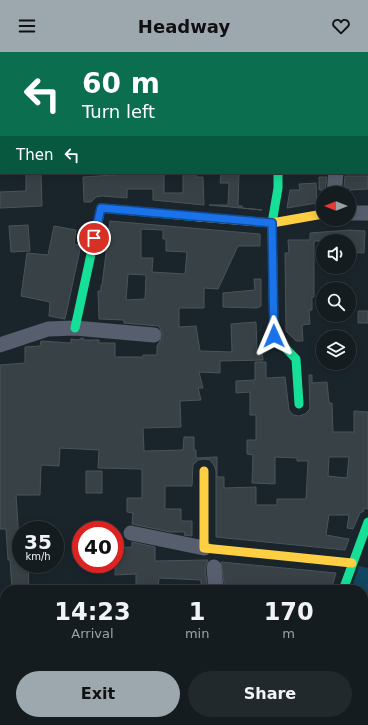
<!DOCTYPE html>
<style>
:root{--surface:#141c20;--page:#21292d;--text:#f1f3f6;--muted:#9da1a5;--line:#333a3e;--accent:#9ca7ae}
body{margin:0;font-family:"DejaVu Sans",sans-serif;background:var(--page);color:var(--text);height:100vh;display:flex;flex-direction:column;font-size:15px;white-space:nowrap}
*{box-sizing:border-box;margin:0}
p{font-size:13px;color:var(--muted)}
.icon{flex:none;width:22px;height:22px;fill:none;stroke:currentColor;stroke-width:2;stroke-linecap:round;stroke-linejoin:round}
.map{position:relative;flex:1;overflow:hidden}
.side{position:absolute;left:0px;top:533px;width:368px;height:140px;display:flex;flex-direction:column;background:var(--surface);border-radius:16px 16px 0 0;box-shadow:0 2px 10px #0003,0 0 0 1px var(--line)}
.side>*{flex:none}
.hud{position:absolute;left:0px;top:0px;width:368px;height:122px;box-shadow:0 2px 10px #0003,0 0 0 1px var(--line);background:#0b6e4f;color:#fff;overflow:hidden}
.needle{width:26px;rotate:270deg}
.controls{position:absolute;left:316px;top:134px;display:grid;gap:8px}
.controls a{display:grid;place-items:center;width:40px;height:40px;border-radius:50%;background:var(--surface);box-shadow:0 2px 10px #0003,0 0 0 1px var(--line);font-size:20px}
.speed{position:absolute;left:12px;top:469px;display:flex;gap:8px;font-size:20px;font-weight:700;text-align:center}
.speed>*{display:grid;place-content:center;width:52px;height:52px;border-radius:50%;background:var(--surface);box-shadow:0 2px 10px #0003,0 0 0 1px var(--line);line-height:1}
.speed small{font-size:10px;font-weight:400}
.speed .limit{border:6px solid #d22;background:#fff;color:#111}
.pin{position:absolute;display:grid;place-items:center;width:34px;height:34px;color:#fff;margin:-17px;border:2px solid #fff;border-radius:50%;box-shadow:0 1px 4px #0007}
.me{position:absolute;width:44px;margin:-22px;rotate:359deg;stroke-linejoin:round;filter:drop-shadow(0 0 3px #0008)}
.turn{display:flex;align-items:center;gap:14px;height:84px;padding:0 16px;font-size:18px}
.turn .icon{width:52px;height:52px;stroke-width:2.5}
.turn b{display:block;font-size:28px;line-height:34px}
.then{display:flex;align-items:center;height:38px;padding:0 16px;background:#0003;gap:8px;font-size:15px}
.eta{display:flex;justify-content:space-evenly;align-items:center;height:68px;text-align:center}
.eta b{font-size:24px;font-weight:700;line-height:28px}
.cta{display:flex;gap:8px;margin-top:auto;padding:8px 16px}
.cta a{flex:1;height:46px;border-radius:24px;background:var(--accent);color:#111;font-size:16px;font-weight:700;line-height:46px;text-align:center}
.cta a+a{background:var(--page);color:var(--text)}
header{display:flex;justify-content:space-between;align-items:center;height:52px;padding:0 16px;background:var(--accent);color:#111;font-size:18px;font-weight:700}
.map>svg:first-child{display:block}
</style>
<header><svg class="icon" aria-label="menu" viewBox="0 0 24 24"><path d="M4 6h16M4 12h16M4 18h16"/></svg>Headway<svg class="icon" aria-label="heart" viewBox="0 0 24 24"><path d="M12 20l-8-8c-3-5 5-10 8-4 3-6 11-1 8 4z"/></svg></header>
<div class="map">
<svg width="368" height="673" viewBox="0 0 368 673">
<rect width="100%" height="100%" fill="#1a252b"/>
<path fill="#10465e" d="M359 514 368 516V606L363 607V538H351Z"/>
<path fill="#384246" stroke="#4a5458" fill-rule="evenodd" d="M26 121H41L42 154 0 156V140L26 139Z
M143 121H164V141H183V121H196V125H203L204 153 153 148V137H127V146L102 144 96 145 91 150H84L83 125Z
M221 121H239L238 154H242V156L262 158 209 153H228L229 131H220Z
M345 124H368V137L350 138V136L344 135Z
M319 125H327L325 138H319Z
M316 131 317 151 287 156 290 138H300L299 132Z
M110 169 260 182V194H238L218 237 204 236V256H179V275L196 274 200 299 232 300 231 272 256 270 257 298H262L263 308 220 309V321L199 320 203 336H198L201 348 180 349 181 375 143 376 144 399 183 398 184 385H194V398H196V406L217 405V425H224V436L256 435V453H277V447H306L308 409H297V406L275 405V432L252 431 253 403 247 402V388H256V363H250V340L236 341V329L255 328V310H266V326L285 325 289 358 293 363 299 364 305 362 310 357 309 323H312V331L327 330 329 351H332L333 380H354V359L368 360V457L364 456V459L360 461 353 477 347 476 349 463H329L326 483 349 487 345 498 216 485V419L214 413 210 408 204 407 198 408 193 413 192 434H165V457H181V469H192V484L184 483 185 480H170L132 472 133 461 127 460V446H142V417L98 416 99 398 60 396 59 414 41 413 40 443H16L19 488 21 487V512H28L29 538H12L10 508H8L6 477H0V313L25 311V295L40 294 41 289 71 291V287L78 288 82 286H83L84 288H99V291H115V305H143V303H157V294L163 284 159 274 124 271V268L99 267 98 239H101V233H102ZM141 177 163 178V187H166V199L187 200 185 222 152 220 153 206H141ZM128 222 146 223 145 247 126 248ZM329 405H349L347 426 328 424Z
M28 173 30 199 11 200 9 174Z
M54 174 76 178 74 192 81 193 65 267 49 264 50 250 21 244 27 201 48 203Z
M350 178 365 179 364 201 349 200V189H314V245H312V258H309L310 272 302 273 303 289H296L286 279 285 201H289L288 188H310V181Z
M254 227H261V254L257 256 223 255V241L255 238Z
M358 259H368V271H358Z
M86 419H102V441H86Z
M132 490 155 495V509L208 508 205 515 207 533H201V528L159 526 158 538H136V522L115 523 116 496 132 495Z
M221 510 336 521 331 538H225Z"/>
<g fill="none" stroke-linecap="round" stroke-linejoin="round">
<path stroke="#575f6e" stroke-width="15" d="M163 1V0
M278 1V0
M334 141 336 121
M349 161H368
M0 293 48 277 75 276 154 283
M131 481 204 496
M214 515 216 538
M0 640H5
M220 668 265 673"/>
<path stroke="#16e098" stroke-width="9" d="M278 121V136L272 171 274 284 296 307 299 352
M75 276 101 156 199 165
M343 538 368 470
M293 673 294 668"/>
<path stroke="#ffcf43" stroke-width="9" d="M199 165 272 171 323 162
M204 419V496L352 511"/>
</g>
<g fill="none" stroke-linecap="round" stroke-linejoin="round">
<g stroke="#114b97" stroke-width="10">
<path id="route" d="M94 186 101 156 272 171 274 284"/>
</g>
<use href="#route" stroke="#1a73e8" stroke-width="7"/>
</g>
</svg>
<div class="controls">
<a><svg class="needle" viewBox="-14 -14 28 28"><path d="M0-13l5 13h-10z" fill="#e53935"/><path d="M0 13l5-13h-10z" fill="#9da1a5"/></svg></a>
<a><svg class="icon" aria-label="sound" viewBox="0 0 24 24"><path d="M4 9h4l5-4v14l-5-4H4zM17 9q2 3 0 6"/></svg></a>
<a><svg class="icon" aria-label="search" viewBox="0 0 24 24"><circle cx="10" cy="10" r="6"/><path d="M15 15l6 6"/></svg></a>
<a><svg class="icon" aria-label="layers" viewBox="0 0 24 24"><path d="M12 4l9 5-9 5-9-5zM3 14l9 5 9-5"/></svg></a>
</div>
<div class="speed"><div>35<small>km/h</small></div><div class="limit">40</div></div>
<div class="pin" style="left:94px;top:186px;background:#d93025"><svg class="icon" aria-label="arrive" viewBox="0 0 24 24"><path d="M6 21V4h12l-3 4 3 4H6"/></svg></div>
<svg class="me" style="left:274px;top:284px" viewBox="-20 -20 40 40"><path d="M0-17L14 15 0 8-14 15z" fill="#1a73e8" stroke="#fff" stroke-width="4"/></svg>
<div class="hud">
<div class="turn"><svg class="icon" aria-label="left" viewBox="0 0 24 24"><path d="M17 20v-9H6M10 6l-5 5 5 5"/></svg><div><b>60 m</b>Turn left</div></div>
<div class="then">Then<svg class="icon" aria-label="left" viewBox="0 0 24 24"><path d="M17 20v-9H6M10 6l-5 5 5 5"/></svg></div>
</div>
<section class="side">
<div class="eta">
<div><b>14:23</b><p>Arrival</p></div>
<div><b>1</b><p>min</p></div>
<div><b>170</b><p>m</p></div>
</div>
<div class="cta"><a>Exit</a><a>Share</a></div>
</section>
</div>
